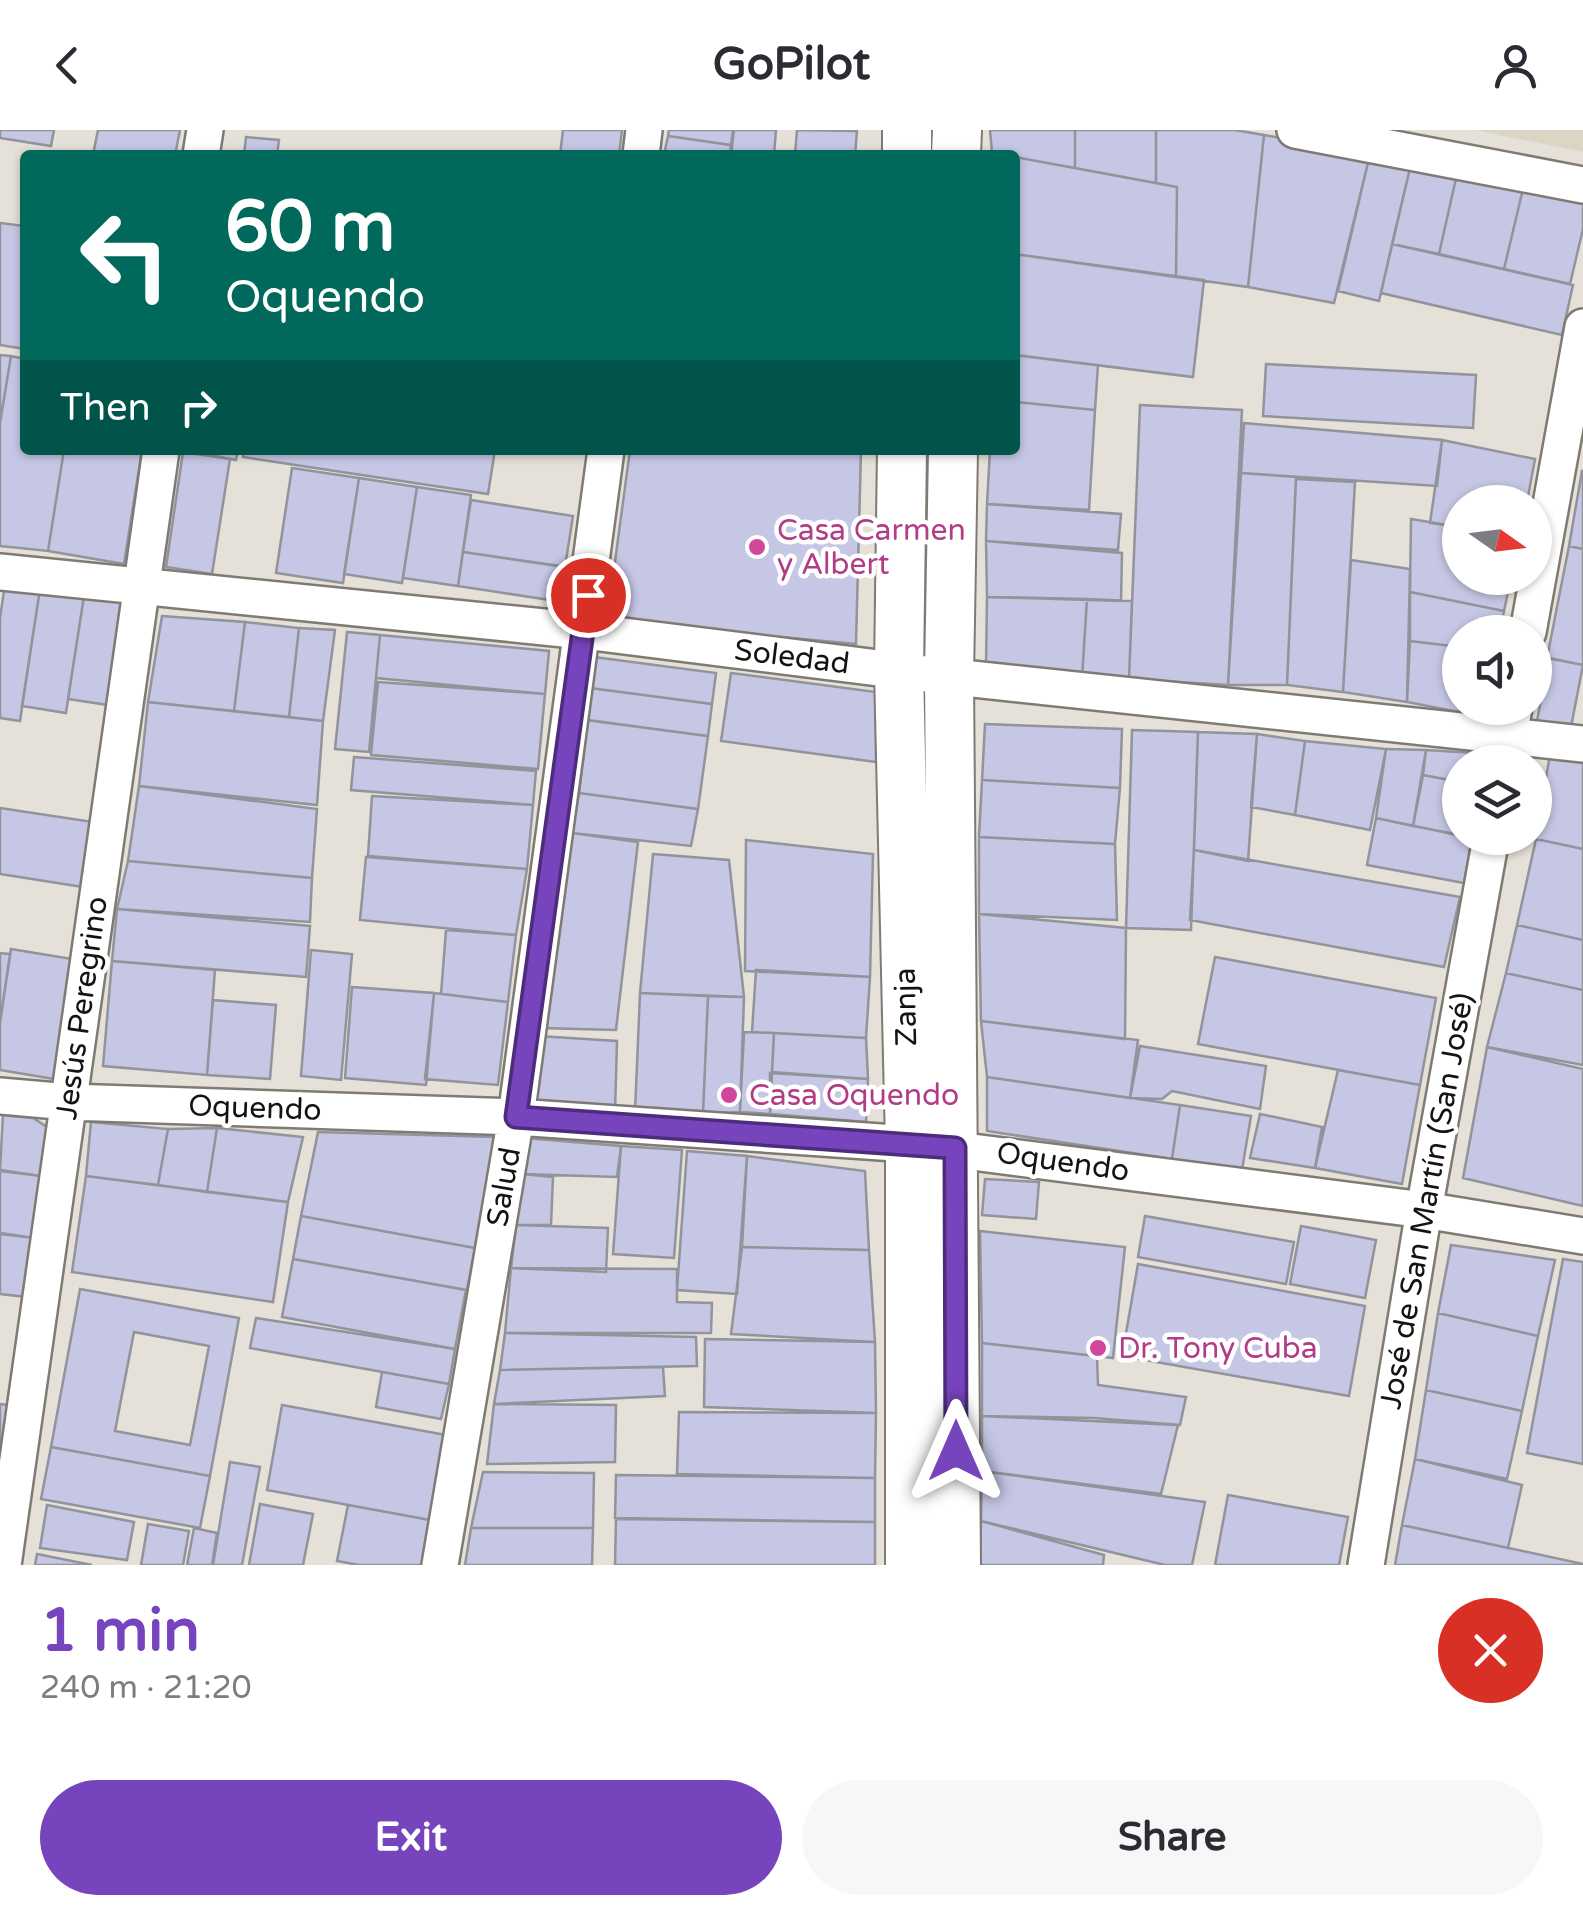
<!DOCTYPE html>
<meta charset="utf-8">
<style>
:root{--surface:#fff;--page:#f7f7f7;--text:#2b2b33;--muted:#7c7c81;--accent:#7644bc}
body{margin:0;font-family:"Varela Round",sans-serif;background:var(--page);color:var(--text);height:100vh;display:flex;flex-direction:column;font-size:38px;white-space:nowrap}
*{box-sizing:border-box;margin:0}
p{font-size:32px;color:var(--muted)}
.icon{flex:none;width:55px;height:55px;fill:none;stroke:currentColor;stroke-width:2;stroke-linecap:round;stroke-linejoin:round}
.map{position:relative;height:1435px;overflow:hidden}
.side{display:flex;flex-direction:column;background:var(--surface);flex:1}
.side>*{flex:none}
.hud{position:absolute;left:20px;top:20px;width:1000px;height:305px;border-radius:10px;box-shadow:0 2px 8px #0004;background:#00695c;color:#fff;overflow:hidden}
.needle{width:65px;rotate:104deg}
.buttons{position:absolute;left:1442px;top:355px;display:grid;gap:20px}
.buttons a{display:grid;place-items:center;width:110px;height:110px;border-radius:50%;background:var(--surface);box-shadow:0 2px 8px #0004;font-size:50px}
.pin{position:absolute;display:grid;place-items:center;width:85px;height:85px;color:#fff;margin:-42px;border:5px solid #fff;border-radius:50%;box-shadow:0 2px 10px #0007}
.me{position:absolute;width:110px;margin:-55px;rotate:0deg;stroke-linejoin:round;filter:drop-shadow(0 0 8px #0008)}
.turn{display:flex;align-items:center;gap:35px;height:210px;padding:0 40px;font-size:45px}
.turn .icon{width:130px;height:130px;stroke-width:2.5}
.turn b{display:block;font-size:70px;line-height:85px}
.then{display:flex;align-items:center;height:95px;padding:0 40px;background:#0003;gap:20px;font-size:38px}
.round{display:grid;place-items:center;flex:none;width:105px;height:105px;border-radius:52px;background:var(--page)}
.overview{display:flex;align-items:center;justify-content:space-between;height:170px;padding:0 40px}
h1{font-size:60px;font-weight:800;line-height:75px;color:var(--accent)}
.action{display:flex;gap:20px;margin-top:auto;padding:20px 40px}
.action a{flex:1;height:115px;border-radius:60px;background:var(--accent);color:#fff;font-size:40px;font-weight:800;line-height:115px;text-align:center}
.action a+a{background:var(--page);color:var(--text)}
header{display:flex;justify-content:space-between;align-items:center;height:130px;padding:0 40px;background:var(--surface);font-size:45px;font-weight:800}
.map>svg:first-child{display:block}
</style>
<header><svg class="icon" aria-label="back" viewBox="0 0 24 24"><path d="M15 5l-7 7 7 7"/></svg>GoPilot<svg class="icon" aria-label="person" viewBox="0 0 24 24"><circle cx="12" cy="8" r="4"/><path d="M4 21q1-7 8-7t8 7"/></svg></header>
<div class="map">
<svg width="1583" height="1435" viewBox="0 0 1583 1435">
<rect width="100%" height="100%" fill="#e5e1d8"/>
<path fill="#dcd4c5" d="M1475 0H1583V22Z"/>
<path fill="#c5c7e5" stroke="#92939b" stroke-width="2.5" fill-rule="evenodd" d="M0 0H54L51 16 0 8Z
M98 0H180L175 25H93Z
M563 0H622L619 25H560Z
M669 0H733L731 15 668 6Z
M734 0H776L774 25H731Z
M797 0 857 1 855 25H795Z
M990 0H1075V38L992 23Z
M1075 0H1156V53L1075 38Z
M1156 0H1235L1264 5 1248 157 1176 147 1177 57 1156 53Z
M1264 5 1370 24 1334 173 1248 157Z
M668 6 731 15 730 25H664Z
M246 7 279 10 277 25H244Z
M1370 24 1411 34 1379 171 1338 161Z
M1015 27 1177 57 1176 147 1015 124Z
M1411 34 1457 44 1439 124 1392 114Z
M1457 44 1523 59 1504 139 1439 124Z
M1523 59 1583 73V99L1570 154 1504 139Z
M0 93 25 96V219L0 215Z
M1392 114 1573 155 1562 205 1381 163Z
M1015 124 1204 150 1193 247 1015 225Z
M0 225 11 226 0 293Z
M1015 225 1098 235 1095 280 1015 272Z
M11 226 25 229V320H64L48 421 0 416V293Z
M1266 234 1476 245 1473 298 1263 286Z
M1015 272 1095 280 1089 380 987 374 990 320H1015Z
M1140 275 1242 280 1228 555 1129 549Z
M1244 293 1442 310 1437 356 1241 343Z
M1442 310 1535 329 1527 372H1460V397L1430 393Z
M64 320H142L124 434 48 421Z
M184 320H238L236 330Z
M244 320H495L488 364 243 327Z
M630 320H861L856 514 607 491Z
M183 322 230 329 212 444 166 437Z
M292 338 359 348 343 453 276 443Z
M1582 341H1583V419L1569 416Z
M1241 343 1296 347 1287 555H1228Z
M359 348 417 357 402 453 344 444Z
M1296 349 1355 352 1343 562 1287 555Z
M417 357 471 365 458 456 403 448Z
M471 370 573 386 565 437 463 422Z
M987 374 1121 384 1118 420 986 411Z
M1411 389 1460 397V448H1511L1504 481 1410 462Z
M986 411 1122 423 1121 471 987 467Z
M1569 416 1583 419V535L1547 528Z
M463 422 568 437 563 472 458 456Z
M1351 430 1410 439 1407 572 1343 562Z
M5 454 40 459 20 591 0 588V488Z
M40 459 84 466 66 583 22 576Z
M1410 462 1504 481 1500 502H1460V517L1410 511Z
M84 466 124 472 108 575 68 569Z
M987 467 1087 469 1082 548 986 536Z
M1087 469 1132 471 1129 549 1082 548Z
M162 486 245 492 234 581 148 572Z
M245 492 299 498 289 587 234 581Z
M299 498 335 500 323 591 289 587Z
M347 502 380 505 369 622 335 619Z
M380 505 549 521 545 564 376 548Z
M1410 511 1460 517V578H1486L1485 587 1407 572Z
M594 527 716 543 712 574 590 558Z
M1549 528 1583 535 1571 597 1537 591Z
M731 543 876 562V632L721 611Z
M378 552 545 564 538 639 371 625Z
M590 558 712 574 708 606 585 590Z
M148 572 323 591 317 675 139 656Z
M588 590 708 606 698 679 579 663Z
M985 594 1122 599 1120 658 982 650Z
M1132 600 1198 602 1191 800 1126 798Z
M1198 602 1257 604 1248 731 1194 720Z
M1257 604 1305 611 1295 685 1251 677Z
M1305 611 1386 619 1370 700 1295 685Z
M1386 619 1426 620 1413 696 1376 688Z
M1426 620 1490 624 1488 632H1460V652L1423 645Z
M1550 624 1583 628V719L1536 709Z
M354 627 536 641 533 675 351 660Z
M1423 645 1460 652V705L1413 696Z
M982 650 1120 658 1115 714 979 707Z
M139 656 317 679 312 748 128 731Z
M579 663 698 679 691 716 572 703Z
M372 666 533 675 527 739 368 726Z
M0 678 93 692 83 757 0 744Z
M1376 688 1472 708 1464 753 1367 735Z
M572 703 638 712 616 900 541 898Z
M979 707 1115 714 1117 790 979 784Z
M1536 709 1583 719V810L1517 795Z
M746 710 873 724 870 847 745 841Z
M1194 720 1460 767 1444 837 1190 790Z
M653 724 729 730 744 867 640 863Z
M366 727 527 739 516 805 360 790Z
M128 731 312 748 310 792 117 779Z
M117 779 310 796 306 847 112 831Z
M979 784 1126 798 1125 909 981 891Z
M1517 795 1583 810V860L1506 843Z
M446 800 516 805 508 872 441 864Z
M11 819 72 829 54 949 0 940V893Z
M311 820 352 824 341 950 301 946Z
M0 823 10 824 0 893Z
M1215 827 1436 868 1420 955 1198 914Z
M112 831 215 840 207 945 103 936Z
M756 840 870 847 866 908 752 902Z
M1506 843 1583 860V935L1487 917Z
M352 857 434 863 426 955 345 948Z
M434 863 508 872 498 955 425 949Z
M640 863 708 866 703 984 635 982Z
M708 866 744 867 740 982 703 984Z
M213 870 276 875 270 949 207 945Z
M981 891 1138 910 1130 968 987 947Z
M744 902 774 903 770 984 740 982Z
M774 903 866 908 868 949 772 942Z
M538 906 617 911 615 982 526 976Z
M1140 916 1266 936 1260 979 1172 961 1162 969 1130 968Z
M1487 917 1583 939V1076L1463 1048Z
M1338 940 1420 955 1402 1054 1315 1038Z
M770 943 868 949 866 992 770 984Z
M987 947 1180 975 1172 1029 987 1001Z
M1180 975 1251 986 1242 1040 1172 1029Z
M1260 984 1322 997 1315 1038 1250 1028Z
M3 985 33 988 47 997 41 1046 0 1040Z
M91 992 168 999 158 1055 86 1046Z
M217 998 303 1007 288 1072 207 1062Z
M217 998 207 1062 158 1055 168 999Z
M318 1002 495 1007 475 1118 301 1086Z
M525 1008 621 1016 617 1047 522 1044Z
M621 1016 682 1020 674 1128 613 1124Z
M687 1021 747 1026 737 1164 677 1160Z
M747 1026 865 1041 869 1120 742 1117Z
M0 1041 41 1046 34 1108 0 1103Z
M522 1044 553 1047 551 1095H516Z
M86 1046 288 1072 273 1172 72 1142Z
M985 1049 1039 1052 1036 1089 982 1085Z
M301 1086 475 1118 467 1160 293 1129Z
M1145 1086 1294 1112 1286 1154 1138 1127Z
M516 1095 608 1098 606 1142 511 1138Z
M1301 1096 1376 1110 1365 1168 1290 1154Z
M980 1101 1125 1117 1113 1228 982 1213Z
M0 1104 34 1108 27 1167 0 1164Z
M1451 1115 1555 1130 1538 1206 1438 1183Z
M742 1117 869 1120 875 1212 731 1204Z
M293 1129 466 1160 455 1219 282 1187Z
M1563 1129 1583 1132V1334L1527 1323Z
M1138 1134 1365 1176 1349 1266 1122 1226Z
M511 1138 677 1139V1172L712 1173 711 1203H505Z
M80 1159 239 1188 210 1346 51 1317ZM134 1202 209 1216 190 1315 115 1301Z
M1438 1183 1538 1206 1522 1281 1426 1260Z
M256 1188 455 1219 449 1254 250 1218Z
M505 1203 696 1207 697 1236 500 1240Z
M705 1209 875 1212 876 1283 704 1277Z
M982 1213 1097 1226 1098 1255 1186 1267 1180 1295 1094 1288 982 1286Z
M663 1237 665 1266 494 1274 500 1240Z
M382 1242 449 1254 441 1289 376 1277Z
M1426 1260 1522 1281 1507 1349 1415 1329Z
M0 1274 14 1276 0 1345Z
M494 1274 616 1275 615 1332 487 1334Z
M282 1275 446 1305 430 1390 267 1360Z
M679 1282 876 1283 875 1348 677 1344Z
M982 1286 1178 1295 1161 1364 982 1341Z
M51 1317 210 1346 200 1398 41 1369Z
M1415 1329 1522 1355 1508 1418 1402 1395Z
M230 1332 260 1337 242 1435H213Z
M982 1341 1205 1372 1192 1435H1165L981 1391Z
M483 1342 594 1343 593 1398H471Z
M616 1345 875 1348V1392L615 1388Z
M1228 1365 1348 1387 1339 1435H1215Z
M260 1374 313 1384 303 1435H249Z
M47 1375 134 1392 127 1430 40 1418Z
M348 1375 430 1390 422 1435H359L337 1431Z
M616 1389 875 1392V1435H615Z
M981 1391 1104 1425 1103 1435H980Z
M148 1394 189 1401 183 1435H141Z
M1402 1395 1583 1434V1435H1395Z
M194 1398 217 1403 212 1435H187Z
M471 1398H593L592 1435H465Z
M37 1424 92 1435H35Z"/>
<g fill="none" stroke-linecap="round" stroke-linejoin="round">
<g stroke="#7f7b73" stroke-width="40">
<path id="minor" d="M1295 0 1583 55
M201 25 205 0
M641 25 644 0
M0 442 584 501 926 544 1583 614
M1528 502 1583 197
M1504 632 1514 578
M0 966 69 972 516 987 910 1014 1424 1080 1583 1106
M3 1435 161 320
M440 1435 516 987 606 320
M1366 1435 1424 1080 1491 708"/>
</g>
<g stroke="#7f7b73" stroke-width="52">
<path id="secondary" d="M907 25V0
M956 25 957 0
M902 320 899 540 910 1014V1435
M953 320 949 546 956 1435"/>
</g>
<use href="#minor" stroke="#fff" stroke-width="35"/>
<use href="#secondary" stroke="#fff" stroke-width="48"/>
</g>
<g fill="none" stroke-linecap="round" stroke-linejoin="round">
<g stroke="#4d2c7a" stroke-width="25">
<path id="route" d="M588 465 516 987 955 1018 956 1321"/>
</g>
<use href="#route" stroke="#7644bc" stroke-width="18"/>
</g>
<g fill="#d1479c" stroke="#fff" stroke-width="4">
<circle cx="757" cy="417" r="10"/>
<circle cx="729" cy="965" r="10"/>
<circle cx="1098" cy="1218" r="10"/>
</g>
<g text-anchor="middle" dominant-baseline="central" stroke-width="9" stroke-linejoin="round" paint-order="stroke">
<g font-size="30" fill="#b23c85" stroke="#fff" text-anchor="start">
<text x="777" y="400">Casa Carmen<tspan x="777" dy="34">y Albert</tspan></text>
<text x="749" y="965">Casa Oquendo</text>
<text x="1118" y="1218">Dr. Tony Cuba</text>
</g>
<g font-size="30" fill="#151310" stroke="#fff">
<text transform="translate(792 527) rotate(7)">Soledad</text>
<text transform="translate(906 877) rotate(-91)">Zanja</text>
<text transform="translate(82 878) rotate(-82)">Jesús Peregrino</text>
<text transform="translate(255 978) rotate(2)">Oquendo</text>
<text transform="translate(1063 1032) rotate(8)">Oquendo</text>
<text transform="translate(504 1057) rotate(-80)">Salud</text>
<text transform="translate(1427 1071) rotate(-80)">José de San Martín (San José)</text>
</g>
</g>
</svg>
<div class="buttons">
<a><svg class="needle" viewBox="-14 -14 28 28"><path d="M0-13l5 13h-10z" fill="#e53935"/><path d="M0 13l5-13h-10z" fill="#7c7c81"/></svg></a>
<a><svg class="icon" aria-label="sound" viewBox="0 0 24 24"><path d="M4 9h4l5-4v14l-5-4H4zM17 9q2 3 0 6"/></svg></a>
<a><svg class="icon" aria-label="layers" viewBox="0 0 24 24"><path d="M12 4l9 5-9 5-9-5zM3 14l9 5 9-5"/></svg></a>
</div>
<div class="pin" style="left:588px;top:465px;background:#d93025"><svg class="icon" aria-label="arrive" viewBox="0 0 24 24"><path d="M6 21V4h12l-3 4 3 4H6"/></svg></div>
<svg class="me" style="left:956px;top:1321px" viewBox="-20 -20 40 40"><path d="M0-17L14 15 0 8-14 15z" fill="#7644bc" stroke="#fff" stroke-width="4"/></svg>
<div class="hud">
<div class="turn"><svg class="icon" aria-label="left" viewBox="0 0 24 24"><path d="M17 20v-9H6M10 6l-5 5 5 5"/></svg><div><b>60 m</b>Oquendo</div></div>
<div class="then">Then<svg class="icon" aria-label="right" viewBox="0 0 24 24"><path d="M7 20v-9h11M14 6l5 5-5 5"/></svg></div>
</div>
</div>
<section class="side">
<div class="overview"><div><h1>1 min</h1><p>240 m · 21:20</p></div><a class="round" style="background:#d93025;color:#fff"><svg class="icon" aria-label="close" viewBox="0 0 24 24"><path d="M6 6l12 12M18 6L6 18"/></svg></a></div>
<div class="action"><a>Exit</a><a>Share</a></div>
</section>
